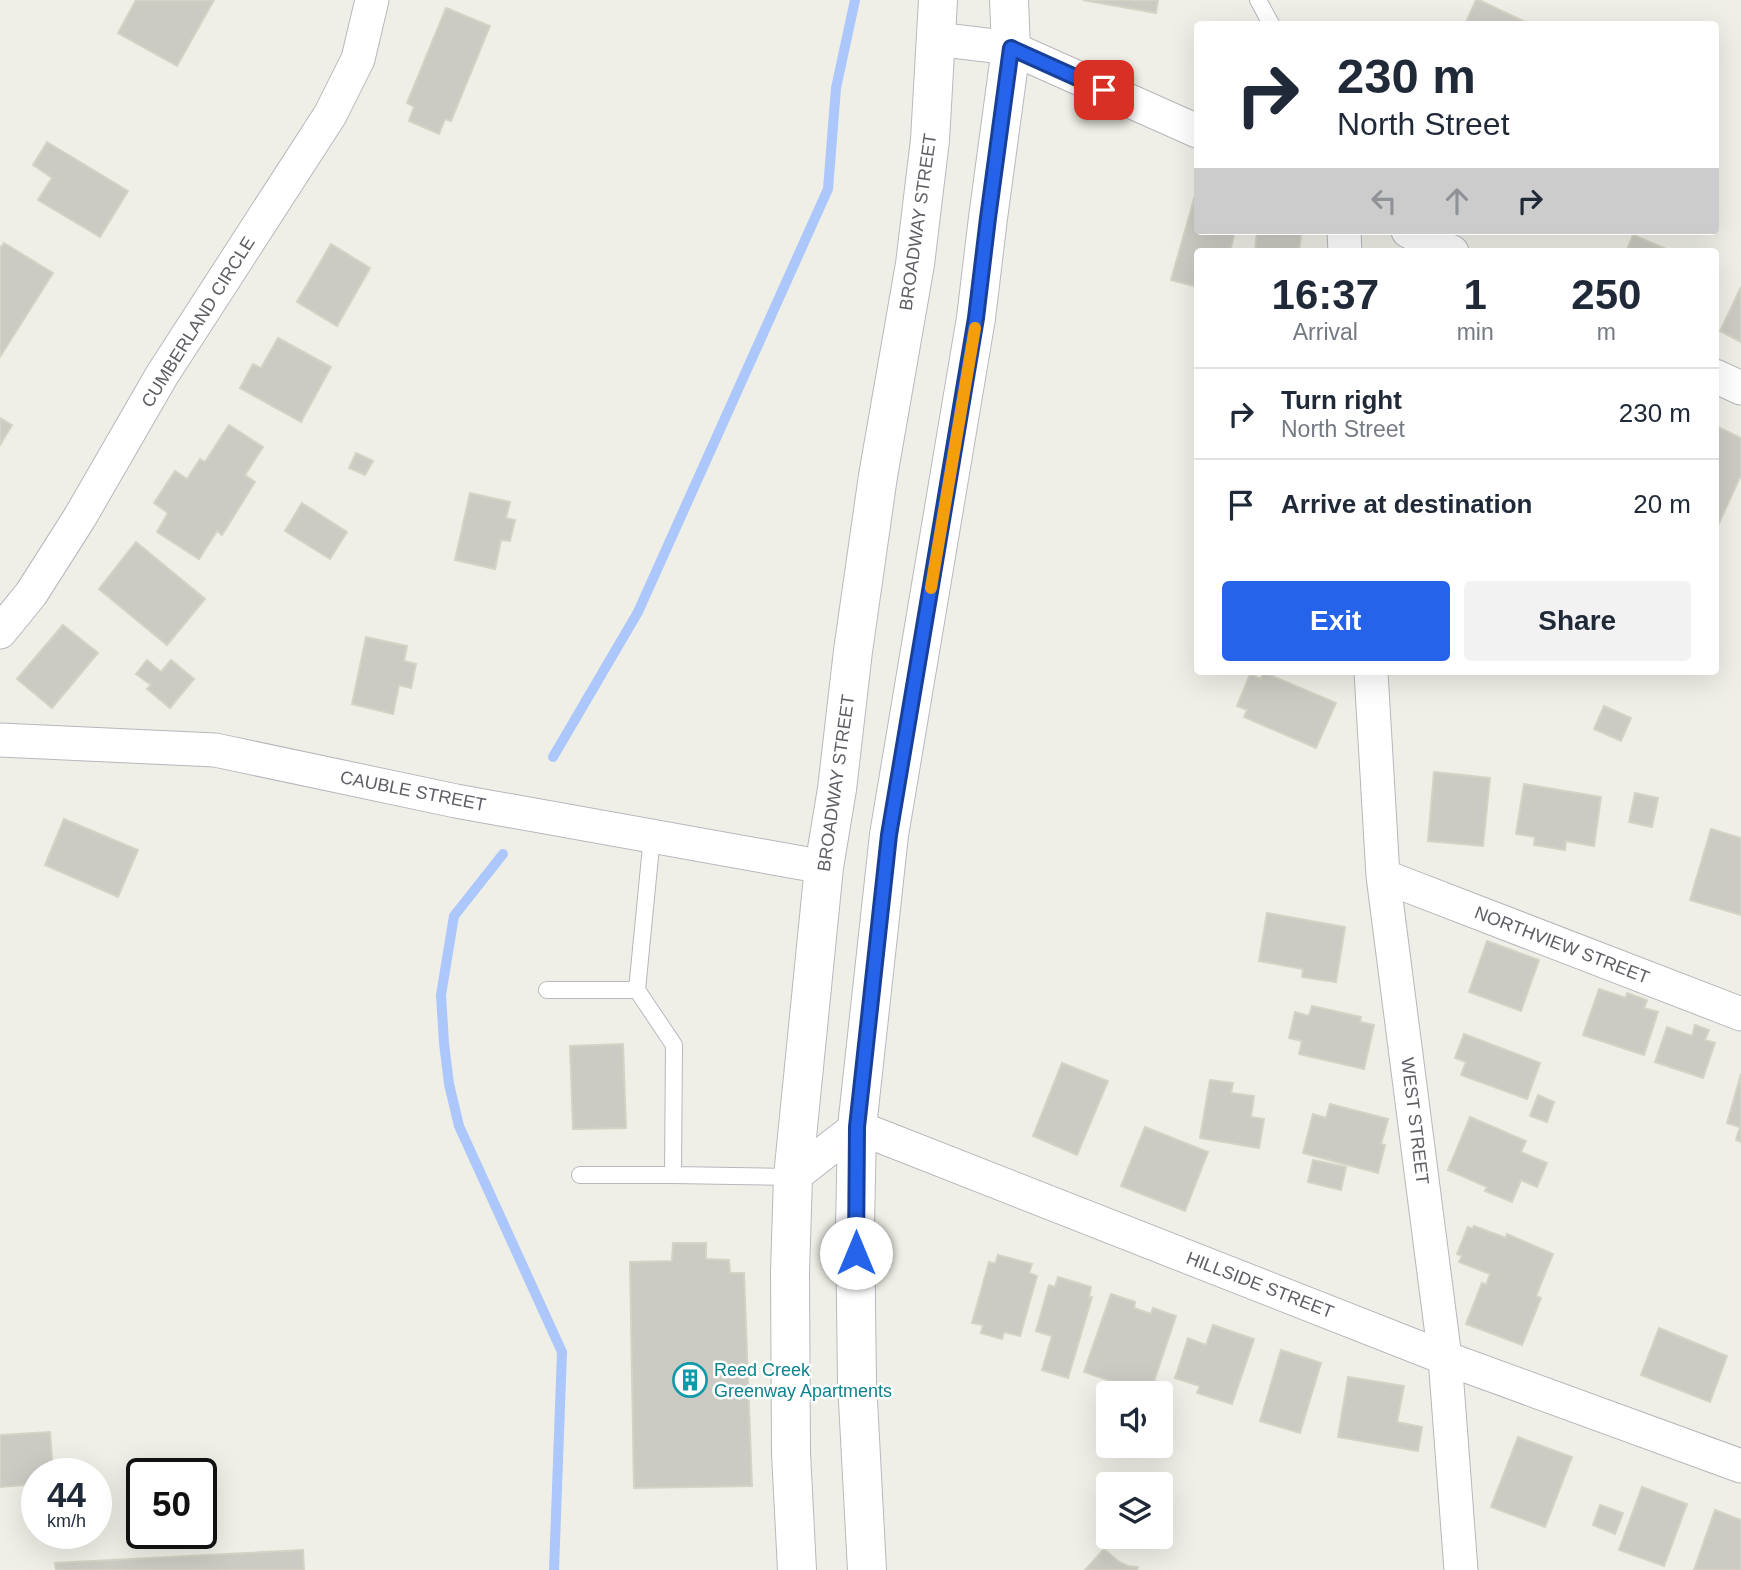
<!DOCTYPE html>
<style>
:root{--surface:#fff;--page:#f2f2f3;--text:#1f2937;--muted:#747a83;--line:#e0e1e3;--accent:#2563eb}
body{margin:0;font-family:Arial,sans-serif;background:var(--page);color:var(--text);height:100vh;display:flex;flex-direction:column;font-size:26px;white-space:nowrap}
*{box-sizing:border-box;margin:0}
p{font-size:23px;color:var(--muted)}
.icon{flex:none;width:38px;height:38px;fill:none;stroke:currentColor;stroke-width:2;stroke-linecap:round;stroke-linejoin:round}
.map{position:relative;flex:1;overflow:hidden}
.details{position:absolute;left:1194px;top:248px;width:525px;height:427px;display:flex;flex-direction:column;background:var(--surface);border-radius:7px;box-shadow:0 7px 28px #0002}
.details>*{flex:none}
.top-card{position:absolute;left:1194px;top:21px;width:525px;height:214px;border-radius:7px;box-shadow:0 7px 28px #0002;background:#fff;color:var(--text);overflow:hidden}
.tools{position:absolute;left:1096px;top:1381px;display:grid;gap:14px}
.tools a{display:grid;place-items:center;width:77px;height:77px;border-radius:7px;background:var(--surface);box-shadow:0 7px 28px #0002;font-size:35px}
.speed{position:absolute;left:21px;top:1458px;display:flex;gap:14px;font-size:35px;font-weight:700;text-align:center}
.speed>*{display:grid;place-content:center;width:91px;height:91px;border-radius:50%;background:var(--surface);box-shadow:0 7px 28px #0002;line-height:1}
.speed small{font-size:18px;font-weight:400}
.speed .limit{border:4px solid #111;border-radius:10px;background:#fff;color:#111}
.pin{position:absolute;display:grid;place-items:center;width:60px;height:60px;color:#fff;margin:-30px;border-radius:14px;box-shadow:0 4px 10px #0006}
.me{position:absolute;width:77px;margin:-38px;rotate:0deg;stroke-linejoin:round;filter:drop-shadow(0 0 5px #0008)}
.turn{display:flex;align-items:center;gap:24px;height:147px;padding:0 28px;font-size:32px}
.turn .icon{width:91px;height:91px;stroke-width:2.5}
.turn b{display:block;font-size:49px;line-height:60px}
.lanes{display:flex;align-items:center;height:66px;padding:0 28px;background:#0003;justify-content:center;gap:35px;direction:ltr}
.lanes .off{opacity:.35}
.eta{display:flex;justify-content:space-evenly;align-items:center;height:119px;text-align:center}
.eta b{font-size:42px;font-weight:800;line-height:49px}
.action{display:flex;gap:14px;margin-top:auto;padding:14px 28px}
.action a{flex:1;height:80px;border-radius:7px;background:var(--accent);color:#fff;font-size:28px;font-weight:800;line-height:80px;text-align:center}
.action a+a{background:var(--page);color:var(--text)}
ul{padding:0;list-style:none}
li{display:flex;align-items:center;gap:21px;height:91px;padding:0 28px;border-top:2px solid var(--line)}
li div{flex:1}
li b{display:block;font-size:26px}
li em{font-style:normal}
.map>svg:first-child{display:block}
</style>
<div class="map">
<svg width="1741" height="1570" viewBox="0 0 1741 1570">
<rect width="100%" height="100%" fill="#efefe7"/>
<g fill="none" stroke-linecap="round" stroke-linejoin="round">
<path stroke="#abc7fb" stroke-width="10" d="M553 757 638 612 828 189 836 88 855 0
M503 854 454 916 441 995 444 1043 449 1084 459 1126 562 1352 554 1570"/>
</g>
<path fill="#cbcac3" stroke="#d4d3c5" stroke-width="2" d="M136 0H214L177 66 118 33Z
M1083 0H1158L1156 13Z
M1476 0H1479L1523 21 1521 24H1465Z
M446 8 490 26 451 121 445 119 439 134 409 121 414 107 407 103Z
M47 142 128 191 100 237 38 200 52 178 33 165Z
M1196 192H1197V231H1235L1230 252H1197V287L1171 280Z
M1257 231 1301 234 1299 252H1255Z
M1633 235 1673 252H1626Z
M4 243 53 273 0 357V248Z
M331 244 370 268 337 326 297 302Z
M1741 287V342L1720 331Z
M278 338 331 367 301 422 240 388 253 364 261 368Z
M0 418 12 425 0 445Z
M229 425 263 447 245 475 255 482 222 535 217 531 199 559 157 532 168 513 154 503 175 471 187 479 200 459 205 462Z
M1716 426 1741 438V475L1715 532V429Z
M356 453 373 461 365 475 349 468Z
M470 493 510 502 506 518 515 520 510 541 501 540 495 569 455 560Z
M302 503 347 532 330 559 285 531Z
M136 542 205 599 167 645 99 589Z
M63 625 98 653 52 708 17 679Z
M366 637 407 646 404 661 416 664 411 688 399 685 393 714 352 704Z
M147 660 161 672 171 660 194 679 170 708 147 689 151 685 136 674Z
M1263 672 1336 703 1316 748 1244 717 1247 710 1237 706 1250 674 1261 679Z
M1604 706 1631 718 1621 741 1594 729Z
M1434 772 1490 778 1483 846 1428 841Z
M1524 784 1601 797 1594 846 1566 841 1565 850 1534 845 1535 837 1516 834Z
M1635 793 1658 798 1652 827 1629 822Z
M64 819 138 850 118 897 45 865Z
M1711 829 1741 838V915L1690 900Z
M1267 913 1345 927 1336 982 1302 977 1303 969 1259 961Z
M1487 941 1539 960 1521 1011 1469 992Z
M1599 989 1626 998 1627 993 1647 1000 1644 1008 1658 1012 1644 1055 1583 1035Z
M1312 1006 1361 1017 1360 1022 1374 1025 1364 1069 1299 1054 1302 1041 1289 1038 1295 1012 1309 1016Z
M1695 1025 1709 1030 1705 1040 1715 1043 1703 1078 1655 1062 1667 1027 1692 1036Z
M1464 1034 1540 1063 1527 1099 1461 1075 1466 1062 1455 1058Z
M623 1044 626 1128 573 1129 570 1046Z
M1062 1063 1108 1081 1077 1155 1033 1136Z
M1741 1074V1142L1736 1140 1740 1127 1727 1123Z
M1210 1080 1233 1083 1231 1093 1254 1096 1251 1117 1264 1119 1259 1148 1200 1138Z
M1538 1095 1554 1102 1547 1122 1530 1116Z
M1330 1104 1388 1119 1381 1144 1385 1145 1378 1173 1303 1153 1313 1114 1326 1118Z
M1470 1117 1526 1141 1521 1152 1547 1163 1537 1187 1521 1180 1512 1202 1485 1191 1487 1187 1448 1170Z
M1145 1127 1208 1152 1185 1211 1121 1186Z
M1313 1160 1346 1167 1341 1190 1308 1182Z
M1474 1226 1506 1238 1507 1234 1553 1254 1536 1296 1541 1298 1522 1345 1466 1324 1482 1283 1486 1285 1490 1274 1459 1262 1462 1256 1457 1254 1468 1227 1472 1229Z
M673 1243H706V1259L729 1260 730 1273H744L752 1486 634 1488 630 1262 672 1261Z
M998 1255 1032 1264 1029 1273 1037 1276 1020 1336 1004 1332 1002 1339 981 1333 983 1325 972 1323 989 1262 995 1264Z
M1058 1277 1091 1287 1089 1297H1092L1068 1378 1042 1370 1052 1336 1036 1331 1049 1285 1055 1287Z
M1111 1294 1135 1302 1134 1308 1151 1314 1153 1308 1176 1316 1150 1393H1145L1084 1372Z
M1213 1325 1254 1339 1232 1404 1197 1393 1200 1386 1175 1378 1188 1338 1206 1345Z
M1659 1328 1727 1356 1710 1402 1641 1375Z
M1281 1350 1321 1363 1300 1433 1260 1421Z
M1348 1377 1404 1386 1397 1422 1422 1427 1418 1451 1338 1437Z
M50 1432 53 1474H37V1484L0 1487V1435Z
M1518 1437 1572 1457 1545 1527 1491 1507Z
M1642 1487 1687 1504 1664 1566 1619 1550Z
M1600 1505 1623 1513 1615 1534 1593 1525Z
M1715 1510 1741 1520V1570H1694Z
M1104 1549 1119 1562 1128 1566 1138 1567 1137 1570H1085Z
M303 1550 304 1570H56L55 1563Z"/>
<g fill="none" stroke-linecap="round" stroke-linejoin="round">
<g stroke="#b7b7bc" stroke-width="18">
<path id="lane" d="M1258 0 1271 24
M652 836 637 990 674 1045 673 1175 792 1177
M547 990H637
M580 1175H673"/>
</g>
<g stroke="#b7b7bc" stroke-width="35">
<path id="street" d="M936 39 1011 48 1197 131
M1344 231 1345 252
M1408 231 1452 252
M1715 376 1741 388
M0 632 31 594 80 517 162 375 330 115 358 59 372 0
M1371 672 1383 876 1445 1358 1461 1570
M0 740 215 750 456 801 824 867
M1383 876 1741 1014
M793 1177 857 1127 1445 1358 1741 1466"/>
</g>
<g stroke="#b8b9bf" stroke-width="40">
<path id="secondary" d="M797 1570 791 1453 790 1272 793 1177 824 867 837 789 853 651 878 476 915 264 930 140 938 0
M867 1570 857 1382 855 1227 857 1127 889 835 976 318 988 218 1011 48 1009 0"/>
</g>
<use href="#lane" stroke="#fff" stroke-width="16"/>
<use href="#street" stroke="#fff" stroke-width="33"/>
<use href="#secondary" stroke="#fff" stroke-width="38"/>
</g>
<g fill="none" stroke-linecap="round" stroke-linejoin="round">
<g stroke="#184099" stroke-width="18">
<path id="route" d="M856 1253 857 1127 889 835 976 318 988 218 1011 48 1104 90"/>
</g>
<use href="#route" stroke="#2563eb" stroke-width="12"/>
<path stroke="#f59e0b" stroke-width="12" d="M931 588 975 328"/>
</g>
<defs>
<g id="building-ring" transform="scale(1.75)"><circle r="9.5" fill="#fff" stroke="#0f9aa8" stroke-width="1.5"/><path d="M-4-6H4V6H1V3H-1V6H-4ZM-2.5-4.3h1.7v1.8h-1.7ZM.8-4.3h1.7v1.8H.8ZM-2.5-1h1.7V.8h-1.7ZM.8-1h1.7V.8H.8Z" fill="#0f9aa8"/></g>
</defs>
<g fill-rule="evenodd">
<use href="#building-ring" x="690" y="1380"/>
</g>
<g text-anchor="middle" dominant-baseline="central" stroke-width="5" stroke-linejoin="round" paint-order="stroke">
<g font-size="18" fill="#5e6066" stroke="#fff">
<text transform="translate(918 222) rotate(-82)">BROADWAY STREET</text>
<text transform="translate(198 322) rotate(-58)">CUMBERLAND CIRCLE</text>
<text transform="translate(836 783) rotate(-82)">BROADWAY STREET</text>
<text transform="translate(413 791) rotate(11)">CAUBLE STREET</text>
<text transform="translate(1562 945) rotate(21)">NORTHVIEW STREET</text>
<text transform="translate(1415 1121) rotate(83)">WEST STREET</text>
<text transform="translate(1260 1285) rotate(21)">HILLSIDE STREET</text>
</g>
<g font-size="18" fill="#0d838f" stroke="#fff" text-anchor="start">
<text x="714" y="1370">Reed Creek<tspan x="714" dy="21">Greenway Apartments</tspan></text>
</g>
</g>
</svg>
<div class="tools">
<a><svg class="icon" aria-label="sound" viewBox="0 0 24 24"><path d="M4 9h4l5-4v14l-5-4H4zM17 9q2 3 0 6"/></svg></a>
<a><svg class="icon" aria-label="layers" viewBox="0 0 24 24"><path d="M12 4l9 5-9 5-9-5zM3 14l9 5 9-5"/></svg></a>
</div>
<div class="speed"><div>44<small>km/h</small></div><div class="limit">50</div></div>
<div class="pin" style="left:1104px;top:90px;background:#d93025"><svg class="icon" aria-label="arrive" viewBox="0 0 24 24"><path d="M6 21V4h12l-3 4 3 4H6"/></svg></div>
<svg class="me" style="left:856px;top:1253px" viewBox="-20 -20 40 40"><circle r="19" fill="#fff"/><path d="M0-13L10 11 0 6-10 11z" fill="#2563eb"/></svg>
<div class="top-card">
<div class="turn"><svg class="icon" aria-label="right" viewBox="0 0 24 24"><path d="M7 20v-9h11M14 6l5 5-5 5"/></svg><div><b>230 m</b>North Street</div></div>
<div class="lanes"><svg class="icon off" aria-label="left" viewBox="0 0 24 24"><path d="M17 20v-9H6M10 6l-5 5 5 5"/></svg><svg class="icon off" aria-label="ahead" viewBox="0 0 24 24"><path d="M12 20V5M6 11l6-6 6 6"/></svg><svg class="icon" aria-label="right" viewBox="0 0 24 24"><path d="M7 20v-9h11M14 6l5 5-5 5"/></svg></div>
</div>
<section class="details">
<div class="eta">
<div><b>16:37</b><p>Arrival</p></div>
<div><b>1</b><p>min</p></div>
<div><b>250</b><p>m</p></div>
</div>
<ul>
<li><svg class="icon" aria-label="right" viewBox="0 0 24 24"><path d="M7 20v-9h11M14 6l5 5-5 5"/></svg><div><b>Turn right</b><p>North Street</p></div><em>230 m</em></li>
<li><svg class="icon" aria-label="arrive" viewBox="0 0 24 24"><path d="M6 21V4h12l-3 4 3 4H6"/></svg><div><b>Arrive at destination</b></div><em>20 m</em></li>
</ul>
<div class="action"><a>Exit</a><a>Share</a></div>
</section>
</div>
